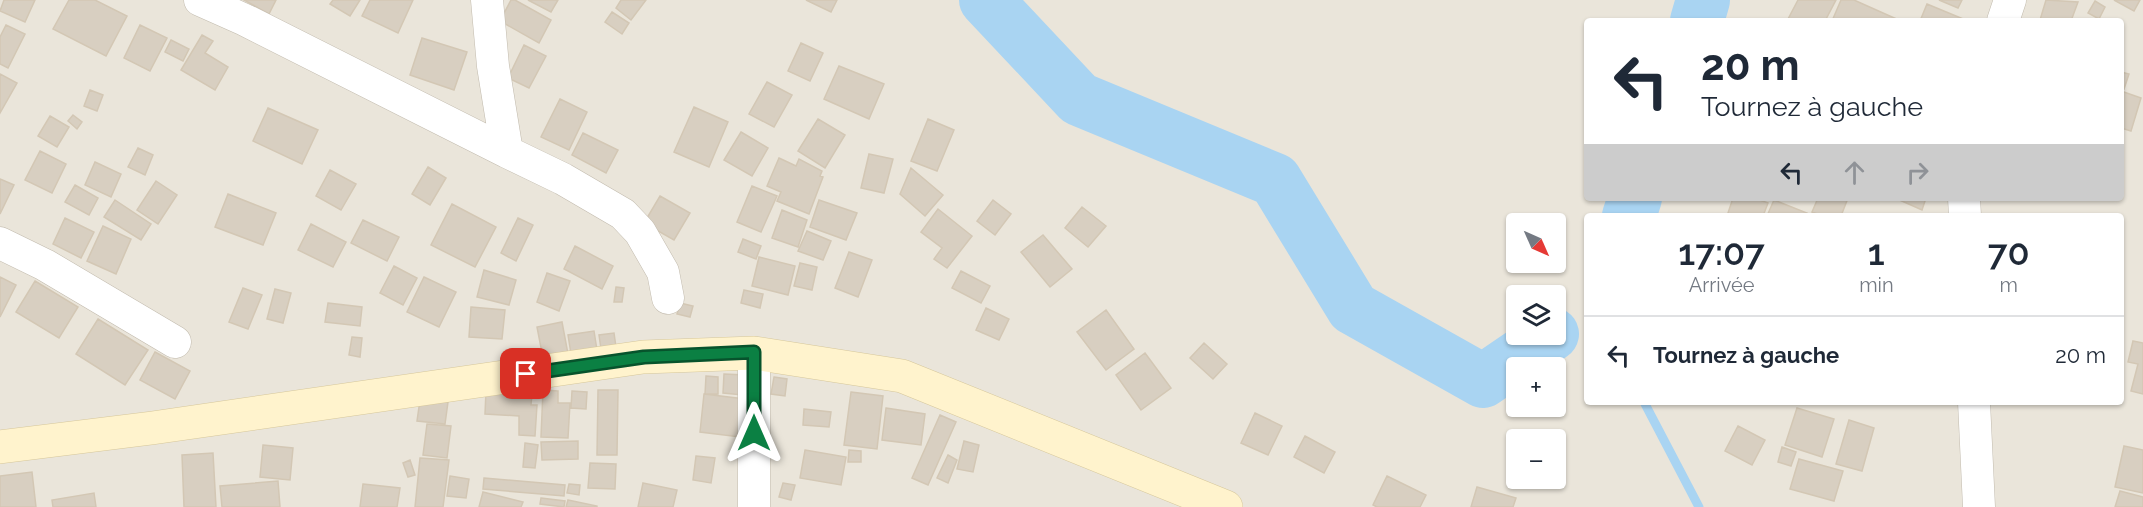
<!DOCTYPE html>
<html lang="fr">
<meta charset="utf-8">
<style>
:root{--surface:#fff;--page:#f2f2f3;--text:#1f2937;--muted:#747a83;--line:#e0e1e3}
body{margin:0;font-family:Raleway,sans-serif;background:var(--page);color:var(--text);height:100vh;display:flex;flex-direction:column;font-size:22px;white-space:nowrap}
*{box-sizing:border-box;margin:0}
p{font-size:20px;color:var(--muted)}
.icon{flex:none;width:33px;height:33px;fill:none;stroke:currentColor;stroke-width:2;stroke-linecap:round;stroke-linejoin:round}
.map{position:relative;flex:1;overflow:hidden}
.sheet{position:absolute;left:1584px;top:213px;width:540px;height:192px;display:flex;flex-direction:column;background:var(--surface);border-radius:6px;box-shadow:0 2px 4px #0004}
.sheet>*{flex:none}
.banner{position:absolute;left:1584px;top:18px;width:540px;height:183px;border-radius:6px;box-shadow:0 2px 4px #0004;background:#fff;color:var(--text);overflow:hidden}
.needle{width:39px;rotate:135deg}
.controls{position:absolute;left:1506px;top:213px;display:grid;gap:12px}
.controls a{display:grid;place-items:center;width:60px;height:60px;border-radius:6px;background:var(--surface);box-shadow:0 2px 4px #0004;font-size:30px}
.pin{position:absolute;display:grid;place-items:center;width:51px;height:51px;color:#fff;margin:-26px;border-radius:12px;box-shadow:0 3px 9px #0006}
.me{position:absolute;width:66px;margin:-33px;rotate:0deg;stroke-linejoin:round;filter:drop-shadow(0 0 4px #0008)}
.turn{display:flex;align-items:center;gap:21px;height:126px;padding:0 18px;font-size:27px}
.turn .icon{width:78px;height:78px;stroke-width:2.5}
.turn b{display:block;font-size:42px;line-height:51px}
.lanes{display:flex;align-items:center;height:57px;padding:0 18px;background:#0003;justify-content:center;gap:30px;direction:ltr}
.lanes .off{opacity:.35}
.eta{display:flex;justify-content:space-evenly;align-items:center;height:102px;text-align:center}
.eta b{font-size:36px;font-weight:600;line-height:42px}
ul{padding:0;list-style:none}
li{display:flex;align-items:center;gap:18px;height:78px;padding:0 18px;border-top:2px solid var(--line)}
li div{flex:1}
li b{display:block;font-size:22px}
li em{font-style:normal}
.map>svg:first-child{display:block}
</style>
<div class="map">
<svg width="2143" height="507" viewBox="0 0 2143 507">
<rect width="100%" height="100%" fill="#f6f3ec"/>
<path fill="#eae5da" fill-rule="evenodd" d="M0 0H2143V507H0ZM1587 21H2121V198H1587ZM1587 216H2121V402H1587ZM1516 224H1556V262H1516ZM1516 296H1556V334H1516ZM1516 368H1556V406H1516ZM1516 440H1556V478H1516Z"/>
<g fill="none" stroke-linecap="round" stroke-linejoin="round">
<path stroke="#a9d4f2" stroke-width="9" d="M1644 402 1699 507"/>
<path stroke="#a9d4f2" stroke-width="54" d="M986 0 1079 99 1275 180 1353 308 1483 381 1552 334
M1697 21 1703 0
M1629 216 1635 198"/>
</g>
<path fill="#d8cfc1" stroke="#d3c7b4" stroke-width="1.5" d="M4 0H35L25 22 0 11Z
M69 0H95L127 16 106 56 53 29Z
M244 0H276L269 14Z
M333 0H360L350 16 330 4Z
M370 0H413L398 33 362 16Z
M511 0H515L551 20 539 43 500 21Z
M528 0H558L551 12Z
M621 0H646L631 20 616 8Z
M806 0H837L831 12Z
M1798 0H1836L1825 21H1787Z
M1841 0H1854L1901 21H1832Z
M1939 0H1962L1958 8Z
M2046 0 2078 2 2071 21 2040 20Z
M2114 0H2140L2134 11Z
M2095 1 2105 7 2099 19 2088 13Z
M1927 4 1968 21H1920Z
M612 12 629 23 622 34 605 22Z
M6 25 25 34 8 68 0 64V37Z
M140 25 167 38 150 71 124 58Z
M202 35 213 41 205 53 228 67 215 90 181 70Z
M422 38 467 52 454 90 410 75Z
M171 40 189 49 183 61 165 52Z
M801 43 823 53 810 81 788 71Z
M524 45 546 56 529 88 508 78Z
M839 66 884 84 869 119 824 99Z
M2121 72 2129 74 2124 89 2121 88Z
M0 74 17 83 0 113Z
M767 82 792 95 774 127 749 114Z
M90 90 103 95 97 111 84 106Z
M2121 91 2141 98 2131 131 2121 128Z
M560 99 587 112 569 150 541 137Z
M694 107 728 122 709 167 674 152Z
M268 108 318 130 302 164 253 141Z
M73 115 82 122 77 129 68 121Z
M50 116 69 127 57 147 38 136Z
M818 119 845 135 825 168 798 151Z
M928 119 954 130 937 171 911 161Z
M741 132 768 148 752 176 724 160Z
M583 133 618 150 606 173 572 155Z
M138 148 153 155 145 175 128 167Z
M40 151 66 164 52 193 25 180Z
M869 154 893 159 884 193 861 188Z
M779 158 796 166 799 159 822 171 820 176 823 177 809 214 777 201 781 192 767 186Z
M95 162 121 174 111 197 85 185Z
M428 167 446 178 430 205 412 194Z
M911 168 943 195 925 216 900 194Z
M330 170 356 184 341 210 316 196Z
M0 179 14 185 0 214Z
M156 181 177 195 158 224 137 210Z
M75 185 98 198 89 215 65 202Z
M752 186 777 196 761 232 737 222Z
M228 194 276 213 263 245 215 227Z
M660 196 690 213 674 240 644 223Z
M1733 198H1754L1768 203 1763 216H1727Z
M1818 198H1848L1841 216H1823L1812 212Z
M1895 198H1926L1922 210Z
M115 200 151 224 141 240 104 217Z
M819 200 857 213 846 240 810 227Z
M993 200 1011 214 995 235 977 221Z
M1774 200 1807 213 1805 216H1767Z
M452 204 496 227 475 267 431 245Z
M1082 207 1106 226 1088 247 1065 228Z
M938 209 972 236 947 268 934 259 942 248 921 232Z
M782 210 807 220 798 247 772 238Z
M65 218 94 232 81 258 53 244Z
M518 218 533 225 516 261 501 253Z
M363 220 399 237 387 261 351 243Z
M311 224 346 242 333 267 298 250Z
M103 226 131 239 116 274 87 261Z
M807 231 831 241 823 260 798 251Z
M1043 235 1072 269 1050 287 1021 252Z
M743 239 761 246 756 259 738 252Z
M575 246 613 266 602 289 564 269Z
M849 252 872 260 858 297 835 288Z
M759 257 795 266 788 295 752 286Z
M800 263 817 267 812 290 794 286Z
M394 266 417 278 403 305 380 293Z
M484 270 516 280 509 305 477 297Z
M961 271 990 286 981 303 952 288Z
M547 273 570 281 559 311 537 302Z
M0 277 16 285 0 317Z
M424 277 456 292 439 327 407 312Z
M35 281 78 307 59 338 16 312Z
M616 287 624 288 622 302H614Z
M243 288 262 295 248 329 229 322Z
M275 289 291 293 283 323 267 319Z
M744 290 763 294 760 308 741 303Z
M328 303 362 307 360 326 325 322Z
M680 303 693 306 690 317 677 314Z
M471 307 505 310 502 339 469 337Z
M986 308 1009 319 999 340 976 330Z
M1106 310 1134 349 1106 370 1077 332Z
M98 319 148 350 125 385 76 354Z
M562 322 568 354 543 358 537 327Z
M594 331 597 350 571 354 568 335Z
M614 333 616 347 601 349 599 335Z
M352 337 362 338 360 357 349 355Z
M2133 341 2143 343V394L2131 391 2138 364 2128 362Z
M1204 343 1227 364 1213 379 1190 358Z
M155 352 190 371 175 399 140 380Z
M1145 353 1171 388 1141 410 1116 375Z
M724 374 745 375 743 395 723 393Z
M706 376 718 377V394H705Z
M774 377 787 379 785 396 771 394Z
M543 390 558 391V403H570L568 438 541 437Z
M598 390H618L617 455H597Z
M486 391 532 394 531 405H537L535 436 519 435V416L485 414Z
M572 391 587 392 586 409 571 408Z
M851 392 883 396 877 449 844 445Z
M704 394 745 399 740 437 700 432Z
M420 400 448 402 445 424 417 421Z
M886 408 925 414 921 445 882 440Z
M1797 408 1834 419 1822 457 1785 445Z
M804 409 831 412 829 427 803 425Z
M1255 413 1282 426 1268 455 1241 443Z
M940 415 956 422 928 485 912 478Z
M1849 420 1874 428 1862 471 1836 464Z
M427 424 451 426 447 458 423 455Z
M1738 426 1765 440 1752 465 1725 451Z
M1305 436 1335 452 1324 473 1294 457Z
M578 441V459L542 460 541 442Z
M964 441 979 445 973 472 957 469Z
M525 443 538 445 535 468 523 467Z
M263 445 293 448 290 480 260 477Z
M2124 446 2143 450V493L2115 487Z
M1782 447 1796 452 1791 466 1778 462Z
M805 450 846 457 841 485 800 478Z
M849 450 861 451V462H848Z
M213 453 216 507H184L182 455Z
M948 455 957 460 948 483 937 478Z
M696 456 715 458 711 483 693 480Z
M420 458 449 460 443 507H415Z
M1799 459 1843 471 1834 501 1790 489Z
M410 460 415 475 408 477 403 463Z
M590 463 616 464 615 489 588 488Z
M32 472 36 507H0V476Z
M450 476 469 479 466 498 447 496Z
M1387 476 1426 495 1420 507H1377L1373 505Z
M484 478 565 485 564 496 483 489Z
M278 481 280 507H222L220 486Z
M643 483 677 490 673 507H638Z
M783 483 795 485 791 500 779 497Z
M363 484 400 488 397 507H360Z
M569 484 580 485 579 495 567 493Z
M1477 487 1516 498 1513 507H1471Z
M2120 491 2143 497V507H2115Z
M483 492 523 502 521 507H479Z
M94 493 96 507H53L52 500Z
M541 498 565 501 564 507 540 504Z
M568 500 597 506V507H566Z"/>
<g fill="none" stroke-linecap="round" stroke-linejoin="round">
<g stroke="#c2bbae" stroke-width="33">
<path id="street" d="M200 0 245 20 507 152
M487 0 493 66 507 152 563 179 623 214 640 232 663 272 668 298
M2003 21 2010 0
M1964 198 1965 216
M0 243 45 265 175 342
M754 353V507
M1974 402 1979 507"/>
</g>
<g stroke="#d6c79b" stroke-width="34">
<path id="secondary" d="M0 447 152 428 643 357 754 353 902 376 1226 507"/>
</g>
<use href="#street" stroke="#fff" stroke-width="32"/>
<use href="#secondary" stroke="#fff3cd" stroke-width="33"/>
</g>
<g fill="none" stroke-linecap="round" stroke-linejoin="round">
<g stroke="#07532c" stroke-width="15">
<path id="route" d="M526 374 644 357 754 352V433"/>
</g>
<use href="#route" stroke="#0b8043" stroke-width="10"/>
</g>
</svg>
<div class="controls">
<a><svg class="needle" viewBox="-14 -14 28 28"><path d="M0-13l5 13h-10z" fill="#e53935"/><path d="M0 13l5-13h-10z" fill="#747a83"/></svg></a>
<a><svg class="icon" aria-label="layers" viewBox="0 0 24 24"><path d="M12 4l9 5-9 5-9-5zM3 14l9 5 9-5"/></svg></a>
<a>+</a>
<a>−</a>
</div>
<div class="pin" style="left:526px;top:374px;background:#d93025"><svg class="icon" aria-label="arrive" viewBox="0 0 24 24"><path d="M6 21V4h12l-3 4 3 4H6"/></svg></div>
<svg class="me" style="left:754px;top:433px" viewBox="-20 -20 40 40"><path d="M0-17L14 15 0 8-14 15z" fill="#0b8043" stroke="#fff" stroke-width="4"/></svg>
<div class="banner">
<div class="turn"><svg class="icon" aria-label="left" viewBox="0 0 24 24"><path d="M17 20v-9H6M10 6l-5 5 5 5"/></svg><div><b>20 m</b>Tournez à gauche</div></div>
<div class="lanes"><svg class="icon" aria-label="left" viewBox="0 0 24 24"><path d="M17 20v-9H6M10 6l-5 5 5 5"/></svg><svg class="icon off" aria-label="ahead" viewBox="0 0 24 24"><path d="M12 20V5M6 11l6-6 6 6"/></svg><svg class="icon off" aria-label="right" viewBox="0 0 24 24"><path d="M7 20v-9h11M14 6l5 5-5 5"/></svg></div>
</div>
<section class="sheet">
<div class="eta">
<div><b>17:07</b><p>Arrivée</p></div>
<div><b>1</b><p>min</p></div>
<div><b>70</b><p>m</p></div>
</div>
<ul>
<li><svg class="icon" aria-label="left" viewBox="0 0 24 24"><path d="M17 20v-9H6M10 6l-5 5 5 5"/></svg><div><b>Tournez à gauche</b></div><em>20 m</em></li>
</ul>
</section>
</div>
